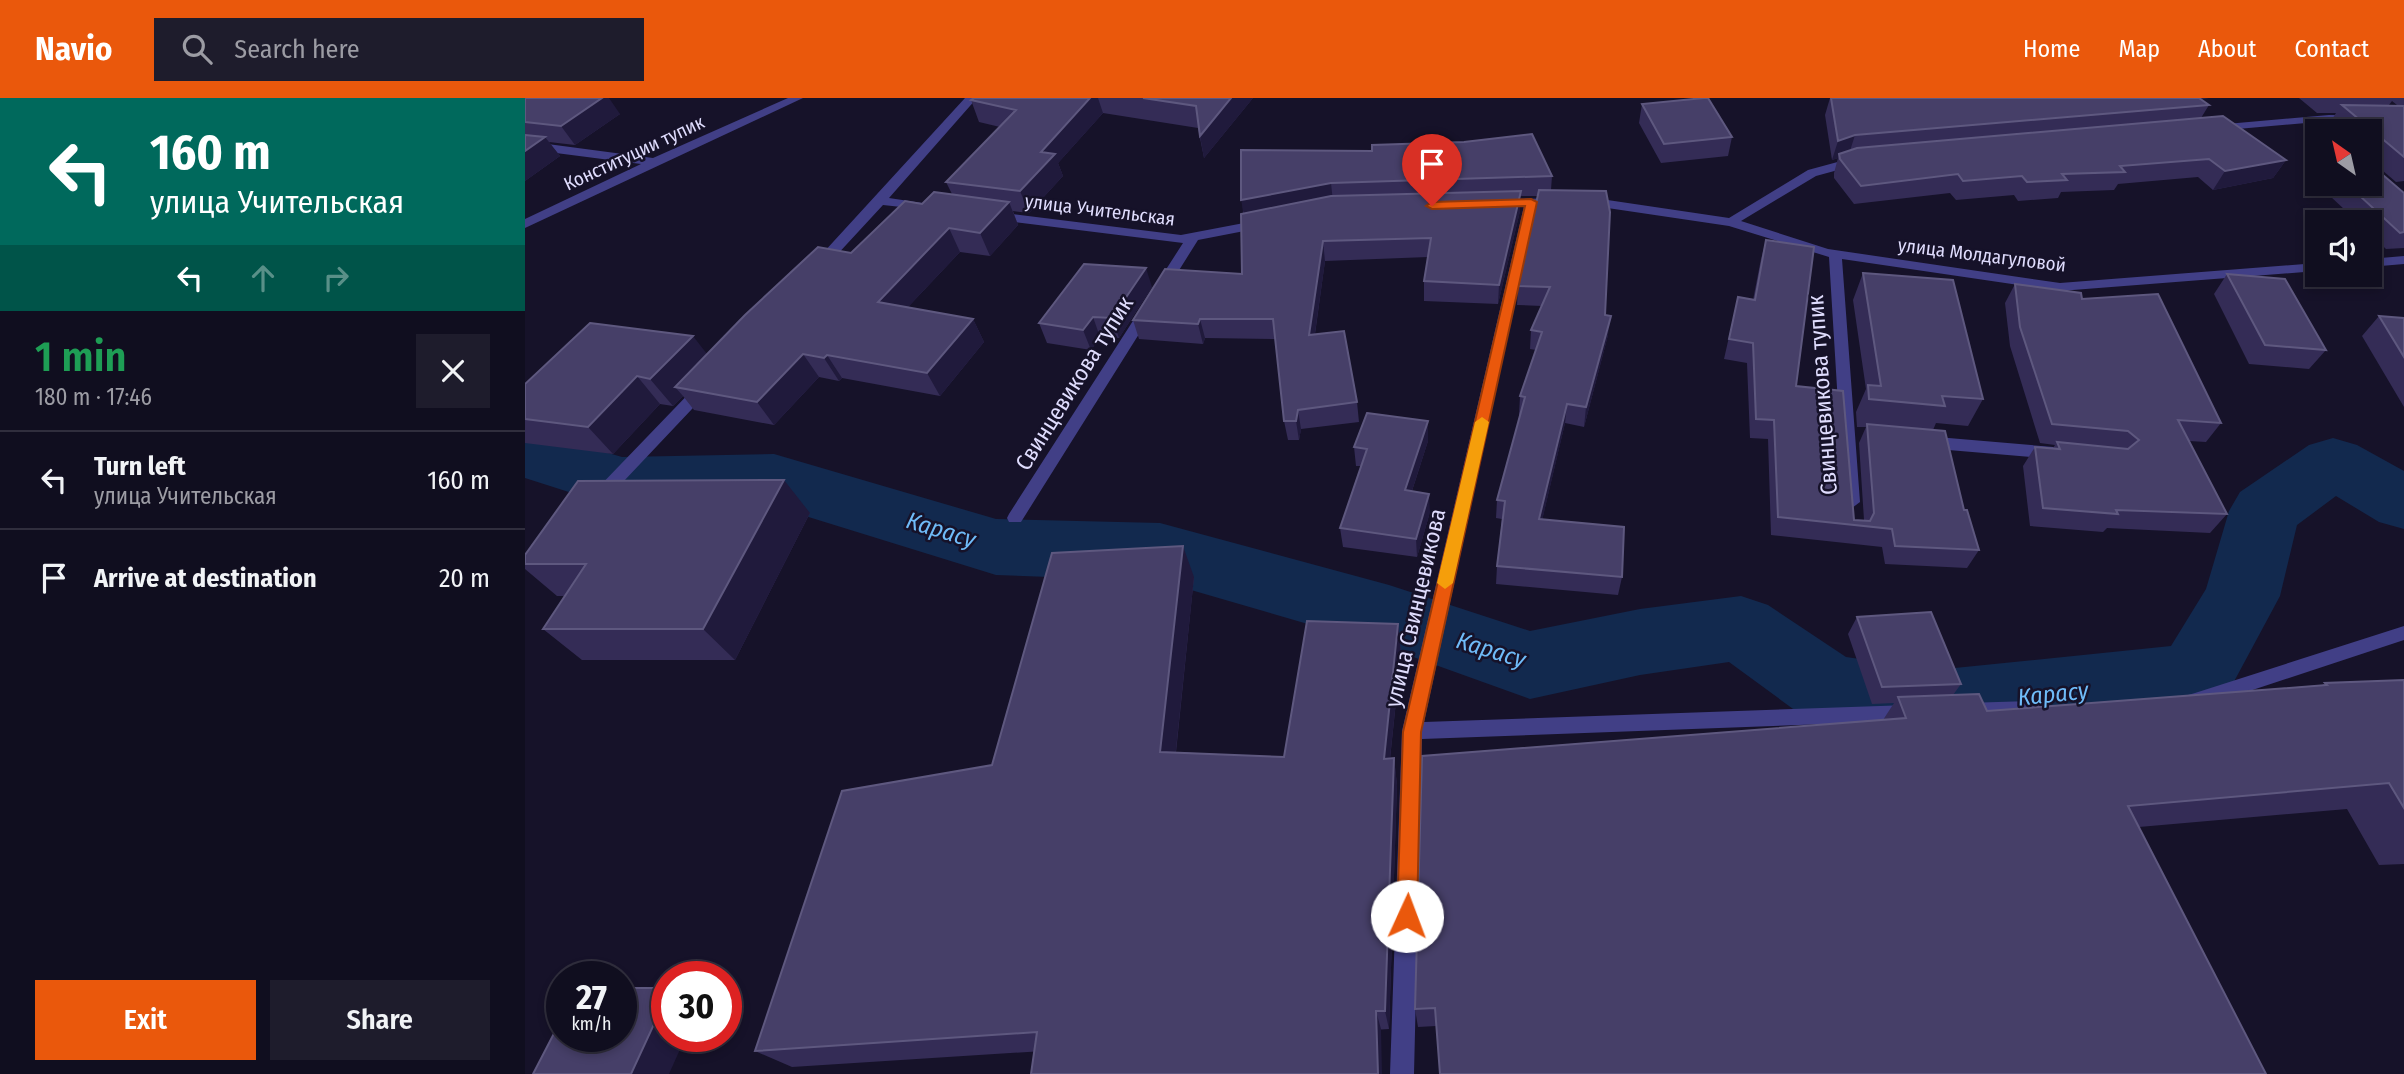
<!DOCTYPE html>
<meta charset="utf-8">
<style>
:root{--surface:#100e1f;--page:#1e1c2c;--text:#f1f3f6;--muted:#9c9ca4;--line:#302e3d;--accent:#ea580c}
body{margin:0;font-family:"Fira Sans Condensed",sans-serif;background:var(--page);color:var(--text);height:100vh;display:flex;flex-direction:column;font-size:26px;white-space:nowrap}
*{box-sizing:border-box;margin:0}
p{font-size:23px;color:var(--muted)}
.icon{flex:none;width:38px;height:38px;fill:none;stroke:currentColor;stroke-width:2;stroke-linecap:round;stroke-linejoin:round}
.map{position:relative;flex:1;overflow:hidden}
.drawer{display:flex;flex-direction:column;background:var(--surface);width:525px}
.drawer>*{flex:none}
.banner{background:#00695c;color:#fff;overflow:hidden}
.needle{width:46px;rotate:326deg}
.buttons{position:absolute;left:1780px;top:21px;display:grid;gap:14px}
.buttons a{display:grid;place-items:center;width:77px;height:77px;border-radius:0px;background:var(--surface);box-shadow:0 4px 10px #0003,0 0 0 2px var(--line);font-size:35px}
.speed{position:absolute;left:21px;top:863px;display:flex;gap:14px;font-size:35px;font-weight:700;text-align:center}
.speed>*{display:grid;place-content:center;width:91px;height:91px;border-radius:50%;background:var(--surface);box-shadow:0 4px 10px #0003,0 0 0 2px var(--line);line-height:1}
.speed small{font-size:18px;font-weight:400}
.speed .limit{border:10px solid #d22;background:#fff;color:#111}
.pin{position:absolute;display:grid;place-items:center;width:60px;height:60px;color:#fff;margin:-72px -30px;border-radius:50% 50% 50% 0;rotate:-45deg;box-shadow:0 0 7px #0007}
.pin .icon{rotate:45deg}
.me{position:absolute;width:77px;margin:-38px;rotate:2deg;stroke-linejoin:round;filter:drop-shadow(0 0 5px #0008)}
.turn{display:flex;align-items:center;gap:24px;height:147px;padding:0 35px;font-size:32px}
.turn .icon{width:91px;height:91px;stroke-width:2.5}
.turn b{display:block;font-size:49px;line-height:60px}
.lanes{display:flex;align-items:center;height:66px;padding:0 35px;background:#0003;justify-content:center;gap:35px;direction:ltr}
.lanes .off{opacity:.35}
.round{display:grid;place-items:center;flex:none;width:74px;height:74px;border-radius:0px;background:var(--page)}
.overview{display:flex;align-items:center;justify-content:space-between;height:119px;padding:0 35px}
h1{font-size:42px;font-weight:600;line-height:52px;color:#1e9e55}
.button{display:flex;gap:14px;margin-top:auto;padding:14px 35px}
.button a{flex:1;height:80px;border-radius:0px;background:var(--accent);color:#fff;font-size:28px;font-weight:600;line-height:80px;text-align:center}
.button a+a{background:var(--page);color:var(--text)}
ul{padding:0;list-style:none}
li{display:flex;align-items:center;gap:21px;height:98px;padding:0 35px;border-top:2px solid var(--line)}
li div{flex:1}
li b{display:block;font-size:26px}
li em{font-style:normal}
header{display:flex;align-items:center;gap:42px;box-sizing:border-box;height:98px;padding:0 35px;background:var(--accent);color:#fff}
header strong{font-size:33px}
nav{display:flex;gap:38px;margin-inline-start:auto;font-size:24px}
.search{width:490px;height:63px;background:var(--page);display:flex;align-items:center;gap:18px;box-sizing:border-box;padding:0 24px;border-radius:0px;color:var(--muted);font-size:26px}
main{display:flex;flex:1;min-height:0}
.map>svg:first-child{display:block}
</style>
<header>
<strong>Navio</strong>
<div class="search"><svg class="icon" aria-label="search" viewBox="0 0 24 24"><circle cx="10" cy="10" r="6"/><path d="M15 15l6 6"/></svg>Search here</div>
<nav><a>Home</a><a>Map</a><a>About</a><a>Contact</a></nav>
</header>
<main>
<section class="drawer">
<div class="banner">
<div class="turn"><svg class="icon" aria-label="left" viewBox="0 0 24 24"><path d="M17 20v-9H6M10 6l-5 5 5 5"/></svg><div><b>160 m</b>улица Учительская</div></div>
<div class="lanes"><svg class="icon" aria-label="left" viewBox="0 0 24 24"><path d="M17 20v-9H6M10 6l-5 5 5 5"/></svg><svg class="icon off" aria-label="ahead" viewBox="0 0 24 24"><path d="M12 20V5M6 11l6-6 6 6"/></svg><svg class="icon off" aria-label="right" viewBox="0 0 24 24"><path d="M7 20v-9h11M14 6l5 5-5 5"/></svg></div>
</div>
<div class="overview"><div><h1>1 min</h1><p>180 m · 17:46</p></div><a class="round"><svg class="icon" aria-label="close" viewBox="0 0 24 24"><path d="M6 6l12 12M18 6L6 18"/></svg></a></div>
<ul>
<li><svg class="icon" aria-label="left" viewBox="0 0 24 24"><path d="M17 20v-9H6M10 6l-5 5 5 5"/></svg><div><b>Turn left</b><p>улица Учительская</p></div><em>160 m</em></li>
<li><svg class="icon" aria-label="arrive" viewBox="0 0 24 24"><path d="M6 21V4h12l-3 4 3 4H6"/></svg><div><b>Arrive at destination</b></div><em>20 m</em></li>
</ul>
<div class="button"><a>Exit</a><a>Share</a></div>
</section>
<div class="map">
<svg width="1879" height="976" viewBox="0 0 1879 976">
<rect width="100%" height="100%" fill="#161229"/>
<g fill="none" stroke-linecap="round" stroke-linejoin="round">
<path fill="#12294e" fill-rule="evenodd" d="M0 331 97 359 249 356 471 421 635 425 864 487 1005 533 1115 511 1216 498 1243 507 1321 559 1410 572 1646 548 1681 491 1704 413 1715 394 1784 347 1808 340 1832 347 1879 373V431L1854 424 1811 398 1772 427 1755 498 1698 604 1670 614 1410 644 1304 626 1275 616 1204 564 1115 577 1005 601 855 547 635 483 471 477 248 408 97 411 0 380Z"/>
<path fill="#413f86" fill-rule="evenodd" d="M263 0H278L0 130V121L116 66 0 51V43L128 60Z
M440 0H452L364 100 404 106V112L358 107 297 173H287V167Z
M1804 17 1879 18V24L1804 23 1690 33 1684 30 1690 27Z
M1331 59 1337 63 1335 66 1291 78 1216 123 1303 151 1535 185 1792 165V173L1535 193 1317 161 1335 404 1327 410 1319 404 1304 159 1204 128 1069 108H1011L899 624 1384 607 1391 609 1394 615 1391 621 1384 623 897 641 889 976H865L877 633 999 108 973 109 967 105 973 101 1069 100 1204 120 1283 72Z
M470 114 656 137 740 121 746 125 740 129 673 142 496 424H484L482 420 484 416 658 145 466 121 464 118Z
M1879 158V166L1844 169V161Z
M179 284 184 285 186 289 184 293 81 402H69L67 398 69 394 174 285Z
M1400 338 1528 349 1536 355 1528 361 1400 350 1392 344Z
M1879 528V542L1670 611 1663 609 1661 603 1663 597 1670 595Z
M1506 603 1513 605 1516 611 1513 617 1506 619 1440 621 1433 619 1430 613 1433 607 1440 605Z"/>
</g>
<path fill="#342c56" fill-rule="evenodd" d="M0 0 95 16 50 47 24 44 35 58 0 83Z
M449 0H728L679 60 673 30 578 15 533 65 538 78 504 115 488 113 493 127 465 158 435 154 383 209 448 221 459 244 415 298 317 280 314 283 294 279 249 327 169 312 158 298 148 308 135 306 88 356 0 345V286L182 256 397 106 427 96 421 84 475 29 454 24 446 2Z
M1305 0H1684L1675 1 1684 7 1676 20 1761 62 1748 80 1688 92 1673 79 1593 86 1589 92 1536 94 1533 100 1493 103 1489 97 1431 102 1425 95 1329 106 1309 80V75L1313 60 1307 62 1300 17Z
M1774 0H1879V83L1871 84 1844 61V33H1813L1804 26 1811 15H1792ZM1867 3 1872 7H1864Z
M1117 6 1207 39 1203 58 1136 65 1114 25Z
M716 52 1027 78 1026 92 1080 217 1083 237 1059 329 1040 325 1017 422 1097 479 1093 497 971 486 972 468 977 421 971 420 972 402 995 317H994L995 298 1011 252 1005 251 1006 232 1017 208 992 207 993 188 1013 98H995V113L973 206 899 203V183L903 159 800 163 790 236 832 304 834 324 776 331 774 342H763L759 323 750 241 680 240 678 246 614 241 608 222 717 176 718 116Z
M1792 56V86L1779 74Z
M1792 86H1844L1879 95V150L1861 151 1844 135V124H1833Z
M1241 142 1271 288 1329 422H1339L1334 345 1341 329H1332L1331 314 1341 291 1328 202 1338 175 1458 301 1443 328 1411 325 1408 332 1454 452 1442 470 1360 466 1357 449 1246 437 1243 341 1225 340 1222 265 1199 261 1213 199 1228 202 1236 161Z
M1702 176 1801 252 1784 271 1724 266 1689 196Z
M1490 186 1557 201 1696 325 1681 344 1664 343 1702 416 1685 435 1582 430 1578 434 1505 428 1498 368 1510 349 1528 350 1530 347 1515 345 1485 248 1480 205Z
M627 189 594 240 575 239 566 252 522 245 514 225Z
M1854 218 1879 220V309L1837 238Z
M903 323V343L887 393 905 414 892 459 818 449 815 430 836 368H831L829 349Z
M285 415 210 562H57L18 531 41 498H32L0 471V457Z
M669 479 651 654 759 659 873 526 876 556 865 661 869 660 872 687 864 931 267 969 230 953 467 667Z
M1332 519 1436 586 1428 597 1462 613 1797 587 1800 585 1879 582V766L1854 767 1822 711 1614 729 911 928 893 929 890 911 1358 622 1369 605 1347 606 1323 536Z"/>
<path fill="#201a3c" d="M77 0H84L95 16 50 47 36 28Z
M565 0H573L578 15 533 65 538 78 504 115 495 93 516 54Z
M706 0H728L679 60 675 38Z
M1330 37 1324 56H1314L1313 60 1307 62 1313 43Z
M20 39 35 58 0 83V53Z
M1761 62 1748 80 1688 92 1700 73Z
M806 85 808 104 720 122 716 102Z
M996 93 995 113 973 206 974 187Z
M484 104 493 127 465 158 455 135Z
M424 130 435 154 366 227 353 204Z
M798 143 800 163 787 256 784 237Z
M621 170 627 189 594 240 587 220Z
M1086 218 1083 237 1059 329 1061 309Z
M568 219 575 239 566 252 558 232Z
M448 221 459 244 415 298 402 275Z
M675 221 680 240 678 246 673 226Z
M168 238 189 265 150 289 158 298 148 308 125 281Z
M278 256 294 279 249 327 232 304Z
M302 257 317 280 314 283 299 260Z
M112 278 135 306 88 356 63 329Z
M1042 306 1040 325 1013 440 1014 421Z
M773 312 776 331 774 342 771 323Z
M903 323V343L881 411 880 392Z
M259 382 285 415 210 562 178 531Z
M904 396 905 414 892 459 891 441Z
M658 448 669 479 648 680 635 654Z
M873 526 876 556 862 688 859 661Z
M869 660 872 687 864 931 860 913Z
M142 898V938H161L144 976H106Z
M851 913 856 931 857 976H853Z"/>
<path fill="#463f68" stroke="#5e587f" stroke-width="2" d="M0 0H77L36 28 0 24Z
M449 0H565L516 54 530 56 495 93 421 84 491 12 446 2Z
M618 0H706L675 38 671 8Z
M1179 0H1183L1207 39 1139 46 1117 6Z
M1306 0H1674L1684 7 1330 37 1313 43Z
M1817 7 1879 8V59Z
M1698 18 1761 62 1700 73 1684 61 1595 68 1600 74 1537 76 1542 82 1502 84 1497 78 1438 83 1433 76 1336 88 1315 61 1314 56 1332 50Z
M1007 36 1027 78 806 85 716 102V52L847 53V47L939 44Z
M0 37 20 39 0 53Z
M1844 65 1879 95V134L1875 135 1822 86H1844Z
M1014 92 1081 93 1085 114 1080 217 1086 218 1061 309 1042 306 1014 421 1099 429 1097 479 972 468 980 403 972 402 1000 299 995 298 1017 234 1006 232 1025 189 993 188Z
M996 93 974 187 899 183 906 140 798 143 784 237 819 233 832 304 773 312 771 323H759L748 221H675L673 226 608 222 640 171 717 176 716 116 806 98Z
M409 94 484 104 455 135 424 130 353 204 448 221 402 275 302 257 299 260 278 256 232 304 150 289 220 217 293 149 326 155 380 103 397 106Z
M1241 142 1289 149 1271 288 1318 293 1329 422 1345 423 1349 415 1342 326 1420 333 1439 412H1442L1454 452 1370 448 1367 431 1253 419 1249 322 1231 321 1228 245 1204 241 1213 199 1230 202Z
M559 166 621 170 587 220 568 219 558 232 514 225Z
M1338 175 1428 182 1458 301 1417 298 1420 308 1344 301 1343 287 1356 288Z
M1702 176 1760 181 1801 252 1740 247Z
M1490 186 1556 195 1557 201 1633 196 1696 325 1653 322 1702 416 1591 412 1593 416 1518 410 1510 349 1535 351 1532 344 1603 351 1614 342 1603 333 1527 326 1495 229Z
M1854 218 1879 220V259Z
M65 225 168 238 125 281 112 278 63 329 0 321V286Z
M842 315 903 323 880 392 904 396 891 441 815 430 842 351 829 349Z
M259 382 178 531H18L61 466H0V457L53 383Z
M658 448 635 654 759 659 782 523 873 526 859 661 869 660 860 913H851L853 976H506L512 934 230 953 317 693 467 667 527 455Z
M1406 514 1436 586 1357 589 1332 519Z
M1879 582V710L1864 685 1603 708 1741 976H915L910 910 890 911 897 658 1381 620 1373 599 1454 596 1462 613 1802 587 1800 585Z
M96 890H142V898L106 976H8L37 920V938H96Z"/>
<path fill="#ea580c" stroke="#983908" stroke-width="2" d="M1006 101 1012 104 896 634 892 818 889 825 882 828 875 825 872 818 878 634 1000 108 907 111 901 108 907 104Z"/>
<path fill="#f59e0b" d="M957 319 964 324 928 485 920 491 912 485 950 324Z"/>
<g text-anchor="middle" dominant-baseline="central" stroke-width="5" stroke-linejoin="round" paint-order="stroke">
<g font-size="19" fill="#dfdcfd" stroke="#161229">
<text transform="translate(109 55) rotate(-25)">Конституции тупик</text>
<text transform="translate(575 112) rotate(7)">улица Учительская</text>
<text transform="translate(1457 157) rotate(7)">улица Молдагуловой</text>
</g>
<g font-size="23" fill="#dfdcfd" stroke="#161229">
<text transform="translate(549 285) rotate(-58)">Свинцевикова тупик</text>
<text transform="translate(1297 297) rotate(-94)">Свинцевикова тупик</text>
<text transform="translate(890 510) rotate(-77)">улица Свинцевикова</text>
</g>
<g font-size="24" font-style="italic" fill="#6fbbf8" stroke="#161229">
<text transform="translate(416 432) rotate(17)">Карасу</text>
<text transform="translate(966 552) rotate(17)">Карасу</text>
<text transform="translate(1528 596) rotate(-6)">Карасу</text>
</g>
</g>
</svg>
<div class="buttons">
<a><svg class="needle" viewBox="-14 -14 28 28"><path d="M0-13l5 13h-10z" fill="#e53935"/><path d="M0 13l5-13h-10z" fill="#9c9ca4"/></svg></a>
<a><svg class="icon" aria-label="sound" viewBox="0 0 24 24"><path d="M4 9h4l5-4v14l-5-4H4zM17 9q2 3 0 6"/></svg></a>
</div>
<div class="speed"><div>27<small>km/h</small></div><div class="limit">30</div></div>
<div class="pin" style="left:907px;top:108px;background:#d93025"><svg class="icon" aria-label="arrive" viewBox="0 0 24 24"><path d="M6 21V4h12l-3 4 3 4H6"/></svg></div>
<svg class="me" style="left:882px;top:818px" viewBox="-20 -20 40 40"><circle r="19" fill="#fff"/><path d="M0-13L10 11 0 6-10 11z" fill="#ea580c"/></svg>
</div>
</main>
